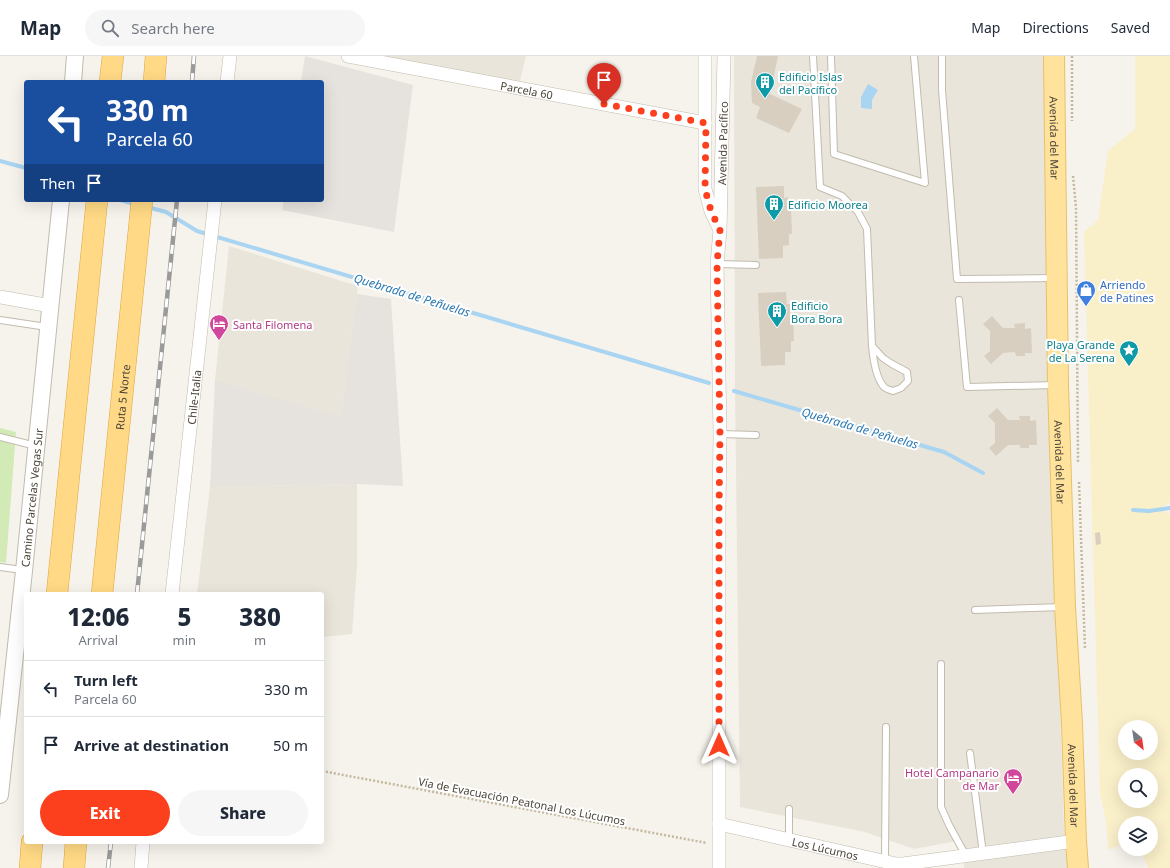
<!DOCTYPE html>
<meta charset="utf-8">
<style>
:root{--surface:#fff;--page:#f6f6f7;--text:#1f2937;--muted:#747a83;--line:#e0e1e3;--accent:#fc3f1d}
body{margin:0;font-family:"Noto Sans",sans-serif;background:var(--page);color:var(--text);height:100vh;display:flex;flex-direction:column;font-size:15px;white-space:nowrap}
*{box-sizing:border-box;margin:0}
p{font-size:13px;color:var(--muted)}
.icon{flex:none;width:22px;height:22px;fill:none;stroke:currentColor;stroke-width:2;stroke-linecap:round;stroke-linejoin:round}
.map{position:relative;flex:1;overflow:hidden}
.side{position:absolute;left:24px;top:536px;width:300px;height:252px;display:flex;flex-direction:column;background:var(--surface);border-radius:4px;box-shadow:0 4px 16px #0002}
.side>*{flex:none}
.top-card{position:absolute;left:24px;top:24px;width:300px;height:122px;border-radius:4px;box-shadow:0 4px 16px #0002;background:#1a4fa0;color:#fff;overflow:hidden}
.needle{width:26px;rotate:151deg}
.fabs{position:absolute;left:1118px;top:664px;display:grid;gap:8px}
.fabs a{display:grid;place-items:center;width:40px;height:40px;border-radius:50%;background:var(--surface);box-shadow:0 4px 16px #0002;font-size:20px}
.pin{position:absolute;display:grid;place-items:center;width:34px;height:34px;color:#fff;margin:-41px -17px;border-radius:50% 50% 50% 0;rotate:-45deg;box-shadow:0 0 4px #0007}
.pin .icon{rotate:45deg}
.me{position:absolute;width:44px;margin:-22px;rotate:0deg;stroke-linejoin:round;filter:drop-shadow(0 0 3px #0008)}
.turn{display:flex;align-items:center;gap:14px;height:84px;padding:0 16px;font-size:18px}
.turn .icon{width:52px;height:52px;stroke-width:2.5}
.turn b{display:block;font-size:28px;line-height:34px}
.then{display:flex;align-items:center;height:38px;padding:0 16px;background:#0003;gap:8px;font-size:15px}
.eta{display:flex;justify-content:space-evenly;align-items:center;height:68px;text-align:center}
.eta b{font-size:24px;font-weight:800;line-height:28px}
.button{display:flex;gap:8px;margin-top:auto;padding:8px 16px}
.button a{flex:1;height:46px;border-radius:24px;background:var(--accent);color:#fff;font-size:16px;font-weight:800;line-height:46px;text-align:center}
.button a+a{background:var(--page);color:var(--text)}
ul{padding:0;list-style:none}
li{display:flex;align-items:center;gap:12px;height:56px;padding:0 16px;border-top:1px solid var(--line)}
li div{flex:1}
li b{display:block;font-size:15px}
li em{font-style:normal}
header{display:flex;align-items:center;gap:24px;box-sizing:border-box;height:56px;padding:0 20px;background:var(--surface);border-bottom:1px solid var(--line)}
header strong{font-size:19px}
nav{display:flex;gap:22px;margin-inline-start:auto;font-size:14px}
.search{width:280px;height:36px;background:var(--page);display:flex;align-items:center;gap:10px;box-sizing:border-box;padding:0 14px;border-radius:22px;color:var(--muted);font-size:15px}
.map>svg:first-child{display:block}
</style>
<header>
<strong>Map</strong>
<div class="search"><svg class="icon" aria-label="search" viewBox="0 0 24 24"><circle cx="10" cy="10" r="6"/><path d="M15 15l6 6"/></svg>Search here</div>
<nav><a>Map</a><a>Directions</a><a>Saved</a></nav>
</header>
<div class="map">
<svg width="1170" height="812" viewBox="0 0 1170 812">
<rect width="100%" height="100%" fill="#f6f3ec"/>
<path fill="#eae5da" d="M379 0H526L519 29Z
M734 0H1044L1049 231 1061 679 1064 772 1068 812H964L962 784 914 793 865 776 740 751 735 330Z
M229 190 358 230 341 362 215 324Z
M357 428V510L352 578 323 581 322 585V538H197L210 431Z"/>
<path fill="#e6e2dd" d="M305 0 413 29 394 176 282 154 284 144H322V26H301Z
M357 238 391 243 403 430 357 428 210 431 215 324 341 361Z"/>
<path fill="#d2eab5" d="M0 372 16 376 6 507 0 506Z"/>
<path fill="#f9efc9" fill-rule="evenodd" d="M1135 0H1170V446L1160 453 1170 458V812H1148L1145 803 1138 793H1151V767H1125V787L1108 794C1108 774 1105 757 1100 738L1084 176 1098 164 1108 95 1135 73ZM1125 671H1151V697H1125ZM1125 719H1151V745H1125Z"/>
<path fill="#a9d4f2" d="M868 28 878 34 872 44V53L861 52V41Z"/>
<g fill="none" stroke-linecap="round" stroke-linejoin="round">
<path stroke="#a9d4f2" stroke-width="4" d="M0 105 26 112
M120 144 135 148
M147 151 166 156 197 175 709 327
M734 335 944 396 983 417
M1133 454 1149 455 1170 452"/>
</g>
<path fill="#d8cfc1" d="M757 0H778L770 38 802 53 789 77 756 62 760 51 752 47 751 26Z
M784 130V142L788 141V152H791L792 178H789V189L783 190V202L759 203 756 131Z
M786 236 787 248H790V259H793L794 285H791V296H785V309L761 310 758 237Z
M992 260 1003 272H1015L1014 268 1025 267V273L1031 272 1032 297H1025V300H1016L1015 296 1003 297 991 308 984 300 990 295V275L983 268Z
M997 352 1008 364H1020L1019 360H1030V365L1036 364 1037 389H1029V392H1020V389H1008L996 400 989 392 995 387V367L988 360Z
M1100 476 1101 488 1096 489 1095 477Z"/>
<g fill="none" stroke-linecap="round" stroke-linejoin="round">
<g stroke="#c2bbae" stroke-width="8">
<path id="service" d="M813 0 820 131 842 140 858 156 867 173 872 290C873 301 876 322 884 331 886 333 890 334 893 335L901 332 908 325 907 316 892 308 883 302 872 290
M831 0 834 98 925 127 914 0
M942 0V34L957 223 1055 222
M717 208 756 209
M959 244 967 331 1055 329
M0 264 47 271
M720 378 756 379
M0 381 36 390
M0 511 22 514
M975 554 1063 551
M941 608V751L949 769 966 800
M970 697 983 798
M789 783V753
M885 804 886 671"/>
</g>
<g stroke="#c2bbae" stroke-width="14">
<g id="minor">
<path id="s1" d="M348 0 705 67"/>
<path d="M705 0V133L711 155 719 172"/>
<path d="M227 26 230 0"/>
<path d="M0 241 51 250"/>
<path id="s2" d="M172 538 215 144"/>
<path id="s3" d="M719 768 896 808H903L1076 785"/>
<path d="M141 812 143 786"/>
<path id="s4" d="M719 812V455L720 378 717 208 720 174 724 0"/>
</g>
</g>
<g stroke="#c2bbae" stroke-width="18">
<g id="tertiary">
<path d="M73 26 75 0"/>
<path id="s5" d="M0 739 24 515 61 144"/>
</g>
</g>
<g stroke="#e6c16a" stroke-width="22">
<g id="primary">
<path id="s6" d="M1054 0 1058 329 1065 551 1072 667 1076 785 1078 812"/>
</g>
</g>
<g stroke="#e0a43c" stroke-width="22">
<g id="trunk">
<path d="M110 26 113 0"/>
<path d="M154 26 156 0"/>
<path d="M57 538 97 144"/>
<path id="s7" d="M102 538 142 144"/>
<path d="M30 812 32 786"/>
<path d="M74 812 76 786"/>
</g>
</g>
<path stroke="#c4b79f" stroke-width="2.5" stroke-dasharray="2 2" stroke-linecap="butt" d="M1072 0V65
M1073 120 1076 152 1078 407
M1079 426 1085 593
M322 715 707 787"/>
<use href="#service" stroke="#fff" stroke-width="6"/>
<use href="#minor" stroke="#fff" stroke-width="13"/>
<use href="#tertiary" stroke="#fff" stroke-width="16"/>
<use href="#primary" stroke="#ffe39c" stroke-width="20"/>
<use href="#trunk" stroke="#ffd985" stroke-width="21"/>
<g stroke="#9a9a9a" stroke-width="4.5">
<path id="rail" d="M192 26 194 0
M137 538 177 144
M108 812 111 786"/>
</g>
<use href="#rail" stroke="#fff" stroke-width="3" stroke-dasharray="9" stroke-linecap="butt"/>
</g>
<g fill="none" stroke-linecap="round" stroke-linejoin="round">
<path stroke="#fc3f1d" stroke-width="7" stroke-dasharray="0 12.6" d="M604 48 706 67 705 133 711 155 720 174 717 208 720 378 719 455V689"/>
</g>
<defs>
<g id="building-pin" transform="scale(1)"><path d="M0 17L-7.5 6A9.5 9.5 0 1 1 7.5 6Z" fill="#0f9aa8" stroke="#fff"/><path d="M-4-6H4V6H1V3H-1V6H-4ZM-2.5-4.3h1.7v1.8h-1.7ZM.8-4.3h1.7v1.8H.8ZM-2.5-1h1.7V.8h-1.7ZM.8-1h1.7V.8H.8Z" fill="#fff"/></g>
<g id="shop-pin" transform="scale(1)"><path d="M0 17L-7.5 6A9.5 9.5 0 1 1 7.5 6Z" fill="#3f7fe0" stroke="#fff"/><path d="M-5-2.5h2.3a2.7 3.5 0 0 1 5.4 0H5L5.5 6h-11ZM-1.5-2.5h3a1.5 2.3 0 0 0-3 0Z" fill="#fff"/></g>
<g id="hotel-pin" transform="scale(1)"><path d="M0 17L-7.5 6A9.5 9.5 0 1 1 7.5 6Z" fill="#d1479c" stroke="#fff"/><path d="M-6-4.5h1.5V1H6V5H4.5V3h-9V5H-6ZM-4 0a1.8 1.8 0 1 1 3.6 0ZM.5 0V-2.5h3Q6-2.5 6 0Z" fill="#fff"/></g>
<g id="sight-pin" transform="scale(1)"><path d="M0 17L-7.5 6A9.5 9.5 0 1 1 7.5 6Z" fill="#0f9aa8" stroke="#fff"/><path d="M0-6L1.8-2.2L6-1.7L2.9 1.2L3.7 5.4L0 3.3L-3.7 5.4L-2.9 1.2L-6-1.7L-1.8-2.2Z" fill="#fff"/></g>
</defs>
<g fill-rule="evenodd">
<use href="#building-pin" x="765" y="26"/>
<use href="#building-pin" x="774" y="148"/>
<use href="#shop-pin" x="1086" y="234"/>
<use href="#building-pin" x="777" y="255"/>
<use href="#hotel-pin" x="219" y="268"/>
<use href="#sight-pin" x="1129" y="294"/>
<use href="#hotel-pin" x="1013" y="722"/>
</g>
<g text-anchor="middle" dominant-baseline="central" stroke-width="4" stroke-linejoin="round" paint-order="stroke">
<g font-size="11" fill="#0d838f" stroke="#fff" text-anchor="start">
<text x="779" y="20">Edificio Islas<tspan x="779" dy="13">del Pacífico</tspan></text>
<text x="788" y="148">Edificio Moorea</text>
<text x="791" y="249">Edificio<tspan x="791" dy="13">Bora Bora</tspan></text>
<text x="1115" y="288" text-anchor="end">Playa Grande<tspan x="1115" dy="13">de La Serena</tspan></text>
</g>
<g font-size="11" fill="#4b4439" stroke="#fff">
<text stroke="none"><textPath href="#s1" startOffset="182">Parcela 60</textPath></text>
<text stroke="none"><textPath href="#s6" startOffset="82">Avenida del Mar</textPath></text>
<text stroke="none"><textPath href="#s4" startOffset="725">Avenida Pacífico</textPath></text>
<text stroke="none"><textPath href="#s7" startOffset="198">Ruta 5 Norte</textPath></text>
<text stroke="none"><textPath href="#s2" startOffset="198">Chile-Italia</textPath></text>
<text stroke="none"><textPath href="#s6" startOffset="406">Avenida del Mar</textPath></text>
<text stroke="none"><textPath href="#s5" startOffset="299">Camino Parcelas Vegas Sur</textPath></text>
<text stroke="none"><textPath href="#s6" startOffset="730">Avenida del Mar</textPath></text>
<text transform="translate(522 745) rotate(11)">Vía de Evacuación Peatonal Los Lúcumos</text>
<text stroke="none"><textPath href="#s3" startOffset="109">Los Lúcumos</textPath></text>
</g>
<g font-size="11" fill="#366cbe" stroke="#fff" text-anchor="start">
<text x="1100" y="228">Arriendo<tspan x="1100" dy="13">de Patines</tspan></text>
</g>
<g font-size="11" fill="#b23c85" stroke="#fff" text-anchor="start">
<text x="233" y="268">Santa Filomena</text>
<text x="999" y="716" text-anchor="end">Hotel Campanario<tspan x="999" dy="13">de Mar</tspan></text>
</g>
<g font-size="12" font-style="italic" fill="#2e7ab2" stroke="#fff">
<text transform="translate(412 239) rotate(17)">Quebrada de Peñuelas</text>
<text transform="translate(860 372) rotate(16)">Quebrada de Peñuelas</text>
</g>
</g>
</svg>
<div class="fabs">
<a><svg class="needle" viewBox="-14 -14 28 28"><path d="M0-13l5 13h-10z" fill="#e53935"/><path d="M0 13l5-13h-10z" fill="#747a83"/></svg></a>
<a><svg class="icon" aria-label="search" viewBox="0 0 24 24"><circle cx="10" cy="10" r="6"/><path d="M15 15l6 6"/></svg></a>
<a><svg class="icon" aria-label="layers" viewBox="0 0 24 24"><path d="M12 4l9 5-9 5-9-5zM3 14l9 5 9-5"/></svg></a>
</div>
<div class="pin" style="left:604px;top:48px;background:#d93025"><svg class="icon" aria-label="arrive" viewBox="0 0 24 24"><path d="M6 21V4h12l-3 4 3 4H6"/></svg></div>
<svg class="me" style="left:719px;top:689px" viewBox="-20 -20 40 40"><path d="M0-17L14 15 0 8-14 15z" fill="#fc3f1d" stroke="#fff" stroke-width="4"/></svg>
<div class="top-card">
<div class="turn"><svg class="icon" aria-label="left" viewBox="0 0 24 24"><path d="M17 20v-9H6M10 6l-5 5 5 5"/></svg><div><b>330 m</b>Parcela 60</div></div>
<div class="then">Then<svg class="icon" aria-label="arrive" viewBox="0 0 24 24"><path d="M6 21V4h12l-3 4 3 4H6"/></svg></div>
</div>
<section class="side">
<div class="eta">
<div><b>12:06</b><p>Arrival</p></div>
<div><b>5</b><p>min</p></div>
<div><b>380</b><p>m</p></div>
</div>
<ul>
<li><svg class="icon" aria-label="left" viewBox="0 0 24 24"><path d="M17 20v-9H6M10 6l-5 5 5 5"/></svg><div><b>Turn left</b><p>Parcela 60</p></div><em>330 m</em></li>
<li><svg class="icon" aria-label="arrive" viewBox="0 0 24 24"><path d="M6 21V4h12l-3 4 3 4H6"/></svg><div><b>Arrive at destination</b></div><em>50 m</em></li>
</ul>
<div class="button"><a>Exit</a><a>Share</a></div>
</section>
</div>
